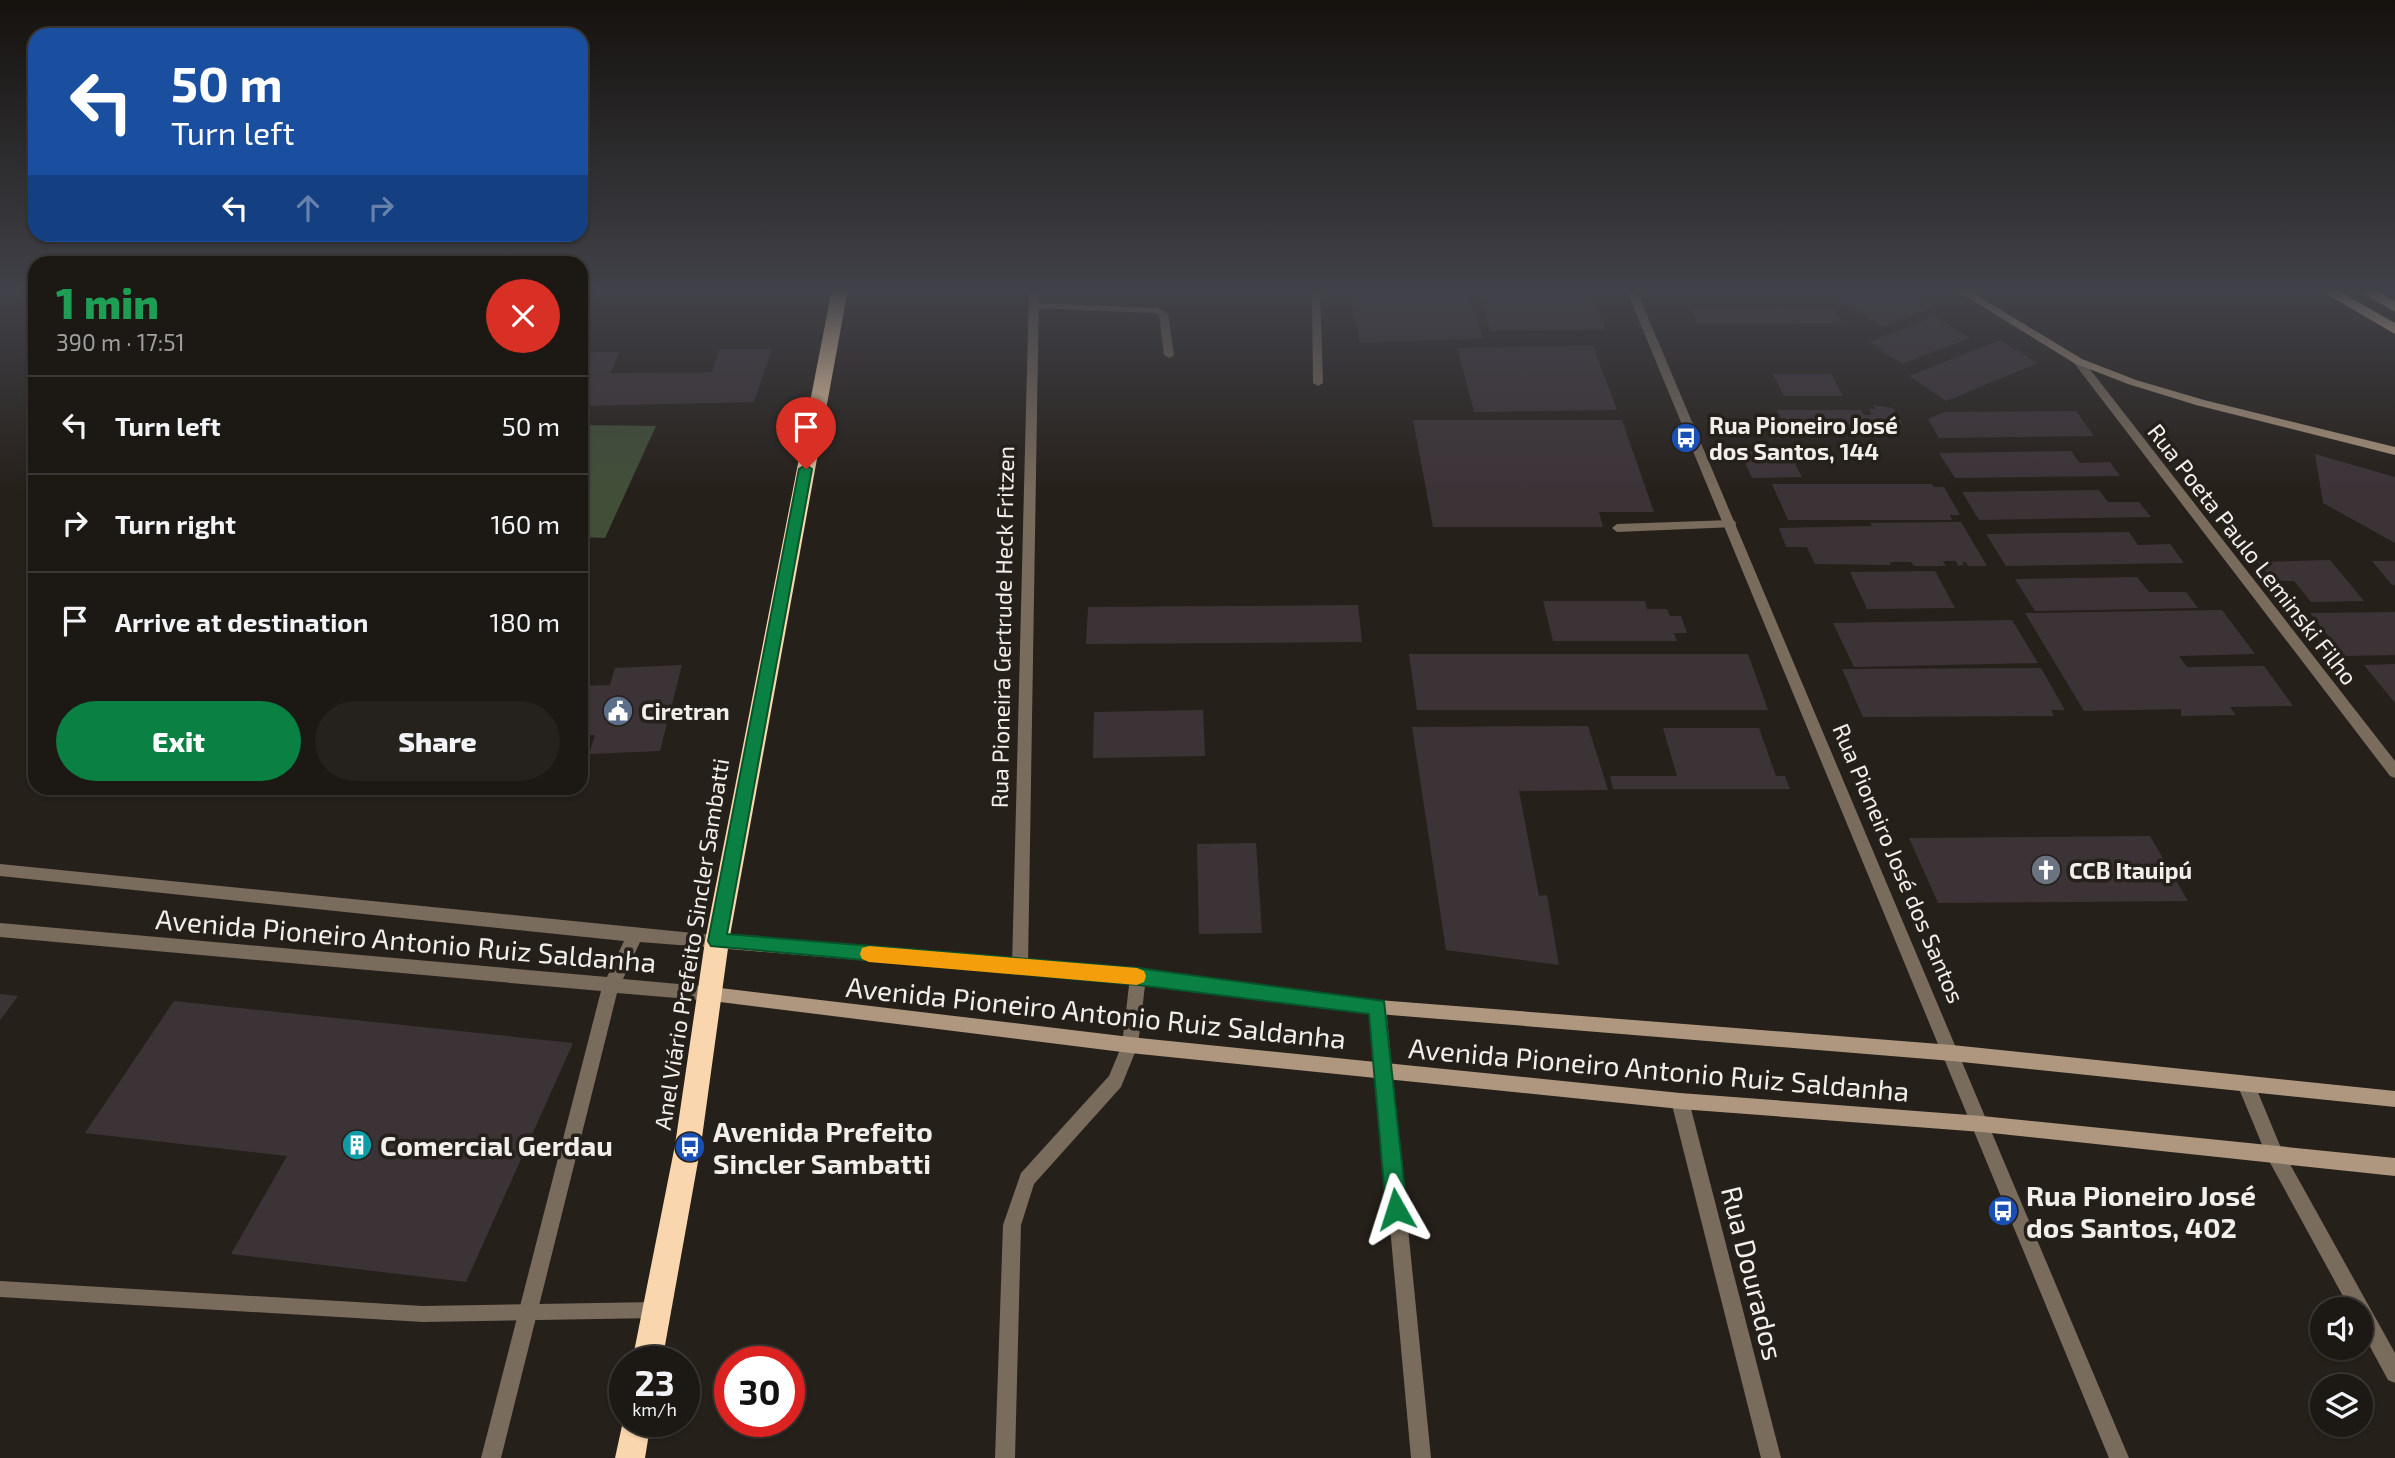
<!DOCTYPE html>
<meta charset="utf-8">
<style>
:root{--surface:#1c1814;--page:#25211d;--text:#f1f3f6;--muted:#a0a0a0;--line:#3a3734;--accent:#0b8043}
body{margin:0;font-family:"Exo 2",sans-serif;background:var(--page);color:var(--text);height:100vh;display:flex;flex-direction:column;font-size:26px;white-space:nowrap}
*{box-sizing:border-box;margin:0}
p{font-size:23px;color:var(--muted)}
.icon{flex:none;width:38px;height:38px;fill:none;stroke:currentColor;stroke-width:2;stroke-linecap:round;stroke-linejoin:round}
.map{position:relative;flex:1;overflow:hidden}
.sheet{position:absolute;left:28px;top:256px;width:560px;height:539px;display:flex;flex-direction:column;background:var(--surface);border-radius:21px;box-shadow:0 2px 5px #0004,0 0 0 2px var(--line)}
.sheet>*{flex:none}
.guide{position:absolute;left:28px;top:28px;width:560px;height:214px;border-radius:21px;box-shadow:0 2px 5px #0004,0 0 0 2px var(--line);background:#1a4fa0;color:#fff;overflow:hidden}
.fabs{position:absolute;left:2310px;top:1297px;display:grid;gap:14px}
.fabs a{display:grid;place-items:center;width:63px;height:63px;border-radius:50%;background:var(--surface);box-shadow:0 2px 5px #0004,0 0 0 2px var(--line);font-size:35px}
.speed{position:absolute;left:609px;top:1346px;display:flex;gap:14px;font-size:35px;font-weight:700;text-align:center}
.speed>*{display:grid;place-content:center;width:91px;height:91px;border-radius:50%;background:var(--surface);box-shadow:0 2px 5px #0004,0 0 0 2px var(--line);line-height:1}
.speed small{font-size:18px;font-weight:400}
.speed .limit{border:10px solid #d22;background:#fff;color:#111}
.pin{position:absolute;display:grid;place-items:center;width:60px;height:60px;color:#fff;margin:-72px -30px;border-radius:50% 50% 50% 0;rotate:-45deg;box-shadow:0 0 7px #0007}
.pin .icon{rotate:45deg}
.me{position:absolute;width:77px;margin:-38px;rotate:354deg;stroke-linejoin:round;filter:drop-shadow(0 0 5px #0008)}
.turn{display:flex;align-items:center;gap:24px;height:147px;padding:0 28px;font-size:32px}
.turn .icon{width:91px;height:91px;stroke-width:2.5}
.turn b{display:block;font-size:49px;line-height:60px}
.lanes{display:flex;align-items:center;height:66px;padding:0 28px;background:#0003;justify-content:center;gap:35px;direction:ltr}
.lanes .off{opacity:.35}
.round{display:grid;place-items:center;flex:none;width:74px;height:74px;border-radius:37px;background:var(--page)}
.summary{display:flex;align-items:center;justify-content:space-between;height:119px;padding:0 28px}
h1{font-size:42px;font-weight:800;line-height:52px;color:#1e9e55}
.cta{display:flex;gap:14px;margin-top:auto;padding:14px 28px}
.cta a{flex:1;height:80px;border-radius:42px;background:var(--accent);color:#fff;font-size:28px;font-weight:800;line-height:80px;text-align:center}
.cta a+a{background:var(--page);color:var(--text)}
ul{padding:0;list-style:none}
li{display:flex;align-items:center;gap:21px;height:98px;padding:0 28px;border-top:2px solid var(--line)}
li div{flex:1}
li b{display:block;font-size:26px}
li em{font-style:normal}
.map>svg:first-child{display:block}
</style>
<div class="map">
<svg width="2395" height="1458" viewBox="0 0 2395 1458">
<rect width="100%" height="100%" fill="#26201a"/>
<path fill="#414f38" d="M581 425 656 426 605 538 581 537Z"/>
<path fill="#3c3337" d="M1349 289H1467L1483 339 1360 342Z
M1478 289H1590L1606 330 1490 331Z
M1867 289H1903L1933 307 1883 327 1840 299Z
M1691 309H1834L1842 323 1697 324Z
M1935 316 1970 338 1902 364 1869 342Z
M2000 340 2038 363 1946 401 1909 376Z
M1593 346 1617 410 1474 412 1457 348Z
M720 349H772L754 402 581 406V352H620L610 373 712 372Z
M1773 374H1831L1843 396H1784Z
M1873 405 1893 408 1902 424H1875L1872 419 1873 424 1784 425 1777 410H1861L1864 415H1872L1869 409H1876Z
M2076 411 2094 436 1939 438 1928 419 1945 412Z
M1413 420H1622L1654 512H1599L1603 527H1433Z
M1788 450 1802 477 1752 478 1740 451Z
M2071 451 2080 463 2110 462 2120 476 1955 478 1939 453Z
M2315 454 2395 477V543L2323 503Z
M1772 484H1932L1934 487H1944L1960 515H1950L1952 520H1788Z
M2099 490 2108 502H2139L2151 517 1979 520 1962 492Z
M1961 522 1987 566H1968L1966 562H1962L1964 565 1958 566 1956 561H1943L1946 566H1914L1911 562H1890L1891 565 1815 564 1807 547H1786L1779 528 1872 526 1870 523Z
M2129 532 2138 545 2170 544 2184 563 2006 566 1986 534Z
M2330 560 2364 601 2311 602 2294 581H2274L2258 562Z
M2372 561H2395V585H2392Z
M1935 571 1955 608 1867 609 1850 572Z
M2137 577 2149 592H2186L2198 608 2035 611 2015 579Z
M1543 601H1645L1647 609H1667L1670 616H1681L1687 633H1674L1677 641H1553Z
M1358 605 1362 642 1086 644 1088 607Z
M2222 610 2255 654 2179 656 2187 667 2264 666 2293 706 2230 707 2236 715 2181 716V709L2084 711 2025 613Z
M2395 612V655L2344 656 2310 613Z
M2012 620 2038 663 1854 667 1833 623Z
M1409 654H1748L1768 710H1417Z
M2395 664V703L2364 665Z
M682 665 660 751 589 754 595 735H581V686L610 685 615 668Z
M2041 668 2065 710H2051L2054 716 1863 717 1842 669Z
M1203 710 1205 756 1093 758 1094 712Z
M1588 726 1608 790 1519 791 1539 896 1547 895 1559 965 1446 950 1412 727Z
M1663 728H1759L1776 776H1785L1790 789H1613L1610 776H1677Z
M2150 836 2188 901 1938 903 1909 838Z
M1256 843 1262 933 1199 934 1197 844Z
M0 994 18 996 0 1020Z
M174 1001 573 1043 466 1282 231 1254 287 1156 85 1133Z"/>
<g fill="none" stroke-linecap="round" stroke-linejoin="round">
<path fill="#7a6c5d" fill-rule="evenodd" d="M1312 289H1320L1323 383 1318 386 1313 383Z
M1033 303 1158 308 1168 314 1174 355 1169 358 1164 355 1159 315 1153 313 1030 308V304Z
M1731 520 1735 521 1736 524 1735 527 1617 532 1612 528 1617 524Z
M0 1281 423 1306 657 1302 663 1304 665 1310 663 1316 657 1318 423 1322 0 1297Z"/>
<path fill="#7a6c5d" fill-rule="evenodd" d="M1029 289H1039L1028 967 1026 972 1020 974 1014 972 1012 967Z
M1626 289H1636L2129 1458H2109Z
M2078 358 2082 359 2395 761V778L2390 776 2074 363V359Z
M0 864 723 936 725 941 723 946 717 948 640 942 623 979 712 987 718 989 720 994 718 999 712 1001 617 993 501 1458H481L601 991 0 937V923L607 977 624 941 0 876Z
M1138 970 1144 972 1146 977 1138 1045 1121 1087 1034 1184 1021 1225 1015 1458H995L1003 1225 1021 1173 1109 1076 1122 1045 1130 977 1132 972Z
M1378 1000 1384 1002 1386 1007 1431 1458H1411L1370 1007 1372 1002Z
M2246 1076 2252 1078 2281 1148 2395 1353V1383L2388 1380 2361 1330V1309H2350L2268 1159 2237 1084 2240 1078Z
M1680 1093 1686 1095 1689 1101 1781 1458H1761L1671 1101 1674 1095Z"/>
<path fill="#ae977e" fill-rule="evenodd" d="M1954 289H1966L2082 359 2136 380 2204 400 2395 447V455L2196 405 2128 384 2074 363Z
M717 934 1138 970 1378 1000 1952 1045 2395 1091V1107L1952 1061 1378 1014 1138 984 717 948 711 946 709 941 711 936Z
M712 987 1130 1037 1680 1093 1982 1116 2395 1158V1176L1982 1132 1680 1109 1130 1053 712 1001 706 999 704 994 706 989Z"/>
<path fill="#fad6ae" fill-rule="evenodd" d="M832 289H848L729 941 701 1145 662 1362H632L675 1145 705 941Z
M2318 289H2335L2395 323V334Z
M2356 289H2374L2395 301V312Z
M625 1412V1421H651L645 1458H615Z"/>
</g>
<linearGradient id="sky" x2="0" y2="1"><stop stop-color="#15120e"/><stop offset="0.59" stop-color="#414249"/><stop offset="1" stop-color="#414249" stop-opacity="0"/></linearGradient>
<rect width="2395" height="493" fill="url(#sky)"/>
<path fill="#0b8043" stroke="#07532c" stroke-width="2" d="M806 465 812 469 727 934 1138 968 1384 1001 1407 1209 1403 1216 1396 1219 1389 1216 1386 1209 1369 1014 1138 985 711 946 708 941 799 469Z"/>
<path fill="#f59e0b" d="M869 946 1137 968 1144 971 1146 976 1144 982 1137 985 869 962 862 959 860 954 862 948Z"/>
<defs>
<g id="bus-disc" transform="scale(1.575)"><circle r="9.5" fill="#1a4fb4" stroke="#26201a"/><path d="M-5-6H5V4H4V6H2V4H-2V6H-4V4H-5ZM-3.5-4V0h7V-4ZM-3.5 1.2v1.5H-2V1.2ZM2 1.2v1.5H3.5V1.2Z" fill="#fff"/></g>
<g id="civic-disc" transform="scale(1.575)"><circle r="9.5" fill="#5c6f8a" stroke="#26201a"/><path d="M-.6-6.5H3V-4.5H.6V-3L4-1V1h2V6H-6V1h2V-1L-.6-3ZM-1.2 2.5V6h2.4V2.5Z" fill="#fff"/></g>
<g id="church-disc" transform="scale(1.575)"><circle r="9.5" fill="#6b7280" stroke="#26201a"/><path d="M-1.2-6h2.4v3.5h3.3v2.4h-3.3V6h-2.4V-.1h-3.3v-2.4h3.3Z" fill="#fff"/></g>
<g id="building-disc" transform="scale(1.575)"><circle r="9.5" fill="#0f9aa8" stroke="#26201a"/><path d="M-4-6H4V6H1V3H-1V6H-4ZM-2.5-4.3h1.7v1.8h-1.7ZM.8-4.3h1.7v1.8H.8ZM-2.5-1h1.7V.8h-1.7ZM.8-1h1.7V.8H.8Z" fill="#fff"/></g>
</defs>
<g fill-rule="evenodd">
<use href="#bus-disc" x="1686" y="438"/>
<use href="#civic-disc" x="618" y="711"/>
<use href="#church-disc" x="2046" y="870"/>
<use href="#building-disc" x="357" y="1145"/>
<use href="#bus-disc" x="690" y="1147"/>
<use href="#bus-disc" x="2003" y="1211"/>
</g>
<g text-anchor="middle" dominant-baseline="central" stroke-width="7" stroke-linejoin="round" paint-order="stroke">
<g font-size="23" font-weight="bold" fill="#f2efea" stroke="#26201a" text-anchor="start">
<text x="1709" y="425">Rua Pioneiro José<tspan x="1709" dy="26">dos Santos, 144</tspan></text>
<text x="641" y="711">Ciretran</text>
<text x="2069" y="870">CCB Itauipú</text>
</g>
<g font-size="23" fill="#f2efea" stroke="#26201a">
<text transform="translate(2253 554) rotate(52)">Rua Poeta Paulo Leminski Filho</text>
<text transform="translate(1002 627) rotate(-89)">Rua Pioneira Gertrude Heck Fritzen</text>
<text transform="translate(1899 863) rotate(67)">Rua Pioneiro José dos Santos</text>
<text transform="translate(691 944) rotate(-81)">Anel Viário Prefeito Sincler Sambatti</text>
</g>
<g font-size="28" fill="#f2efea" stroke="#26201a">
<text transform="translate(406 940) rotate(5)">Avenida Pioneiro Antonio Ruiz Saldanha</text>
<text transform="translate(1096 1012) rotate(6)">Avenida Pioneiro Antonio Ruiz Saldanha</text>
<text transform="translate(1659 1069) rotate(5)">Avenida Pioneiro Antonio Ruiz Saldanha</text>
<text transform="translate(1753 1273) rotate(76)">Rua Dourados</text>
</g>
<g font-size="28" font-weight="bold" fill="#f2efea" stroke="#26201a" text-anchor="start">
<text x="713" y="1131">Avenida Prefeito<tspan x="713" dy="32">Sincler Sambatti</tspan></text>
<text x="380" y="1145">Comercial Gerdau</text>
<text x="2026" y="1195">Rua Pioneiro José<tspan x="2026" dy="32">dos Santos, 402</tspan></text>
</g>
</g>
</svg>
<div class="fabs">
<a><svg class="icon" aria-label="sound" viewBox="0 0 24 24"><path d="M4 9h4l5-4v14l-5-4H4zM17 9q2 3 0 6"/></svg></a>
<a><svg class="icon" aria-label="layers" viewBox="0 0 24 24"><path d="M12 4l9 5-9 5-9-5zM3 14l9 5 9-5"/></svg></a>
</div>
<div class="speed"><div>23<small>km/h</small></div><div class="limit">30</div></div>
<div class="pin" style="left:806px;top:469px;background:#d93025"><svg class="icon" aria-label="arrive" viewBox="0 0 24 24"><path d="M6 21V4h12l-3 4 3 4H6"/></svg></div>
<svg class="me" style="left:1396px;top:1209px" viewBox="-20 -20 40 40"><path d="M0-17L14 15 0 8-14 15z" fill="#0b8043" stroke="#fff" stroke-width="4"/></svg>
<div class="guide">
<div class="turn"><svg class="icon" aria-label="left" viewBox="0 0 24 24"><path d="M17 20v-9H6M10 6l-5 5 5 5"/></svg><div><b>50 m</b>Turn left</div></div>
<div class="lanes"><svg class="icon" aria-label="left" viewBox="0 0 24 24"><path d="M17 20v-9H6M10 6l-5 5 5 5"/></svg><svg class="icon off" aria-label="ahead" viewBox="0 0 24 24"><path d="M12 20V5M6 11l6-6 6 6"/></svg><svg class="icon off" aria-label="right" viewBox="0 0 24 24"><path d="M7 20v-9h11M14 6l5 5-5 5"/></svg></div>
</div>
<section class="sheet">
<div class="summary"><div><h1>1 min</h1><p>390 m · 17:51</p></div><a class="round" style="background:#d93025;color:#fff"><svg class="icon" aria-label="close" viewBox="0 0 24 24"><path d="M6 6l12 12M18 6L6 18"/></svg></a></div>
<ul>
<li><svg class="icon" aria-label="left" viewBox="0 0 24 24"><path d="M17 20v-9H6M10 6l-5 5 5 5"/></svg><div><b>Turn left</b></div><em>50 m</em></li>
<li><svg class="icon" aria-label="right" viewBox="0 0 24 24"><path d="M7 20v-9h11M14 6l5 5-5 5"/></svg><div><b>Turn right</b></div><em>160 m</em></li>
<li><svg class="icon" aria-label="arrive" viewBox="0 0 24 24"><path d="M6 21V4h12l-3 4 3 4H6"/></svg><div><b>Arrive at destination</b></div><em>180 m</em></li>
</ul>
<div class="cta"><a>Exit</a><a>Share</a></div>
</section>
</div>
